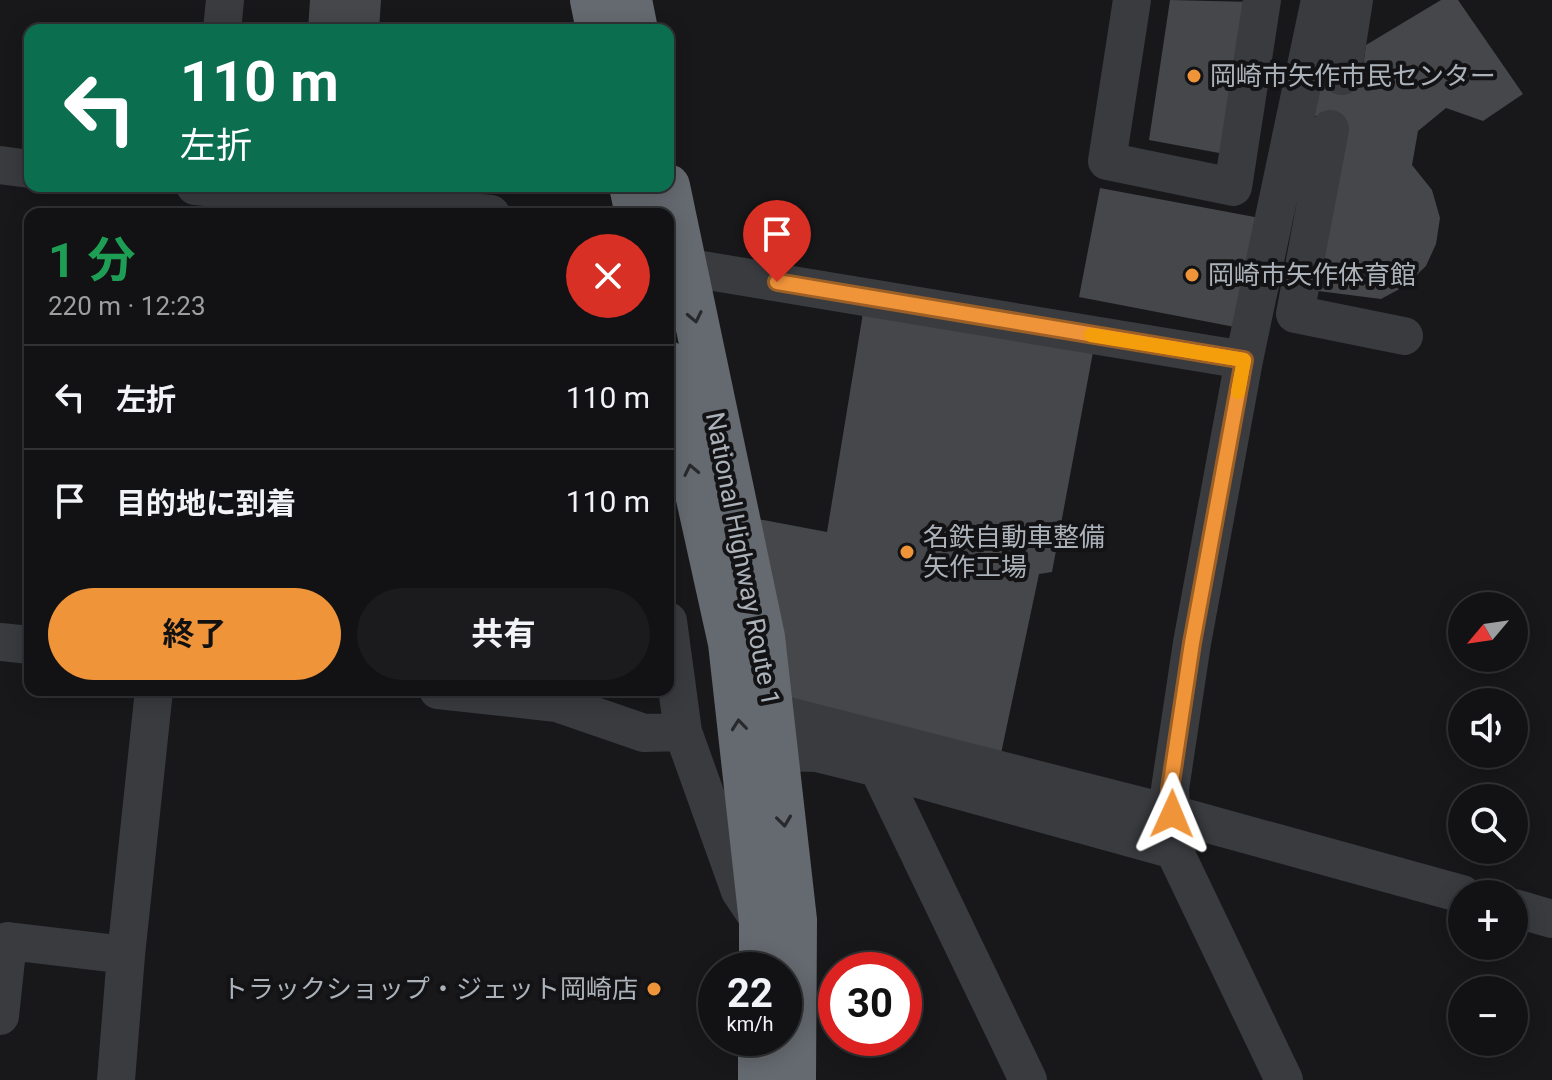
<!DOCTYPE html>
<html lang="ja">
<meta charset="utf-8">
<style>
:root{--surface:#121214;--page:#1b1b1d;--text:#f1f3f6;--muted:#9c9ea0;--line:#313234;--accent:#f0943a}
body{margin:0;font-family:Roboto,"Noto Sans JP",sans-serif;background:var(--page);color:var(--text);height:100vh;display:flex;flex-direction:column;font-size:30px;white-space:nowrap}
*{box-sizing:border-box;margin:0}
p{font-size:26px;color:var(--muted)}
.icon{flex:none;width:44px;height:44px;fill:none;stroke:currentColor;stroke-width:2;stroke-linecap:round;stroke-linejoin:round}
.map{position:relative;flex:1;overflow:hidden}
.side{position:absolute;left:24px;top:208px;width:650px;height:488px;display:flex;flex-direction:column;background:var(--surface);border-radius:16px;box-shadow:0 4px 20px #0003,0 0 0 2px var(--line)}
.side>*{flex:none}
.guide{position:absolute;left:24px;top:24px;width:650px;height:168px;border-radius:16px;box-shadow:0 4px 20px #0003,0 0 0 2px var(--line);background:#0b6e4f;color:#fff;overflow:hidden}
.needle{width:52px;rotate:241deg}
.fabs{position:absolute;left:1448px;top:592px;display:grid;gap:16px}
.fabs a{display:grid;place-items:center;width:80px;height:80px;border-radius:50%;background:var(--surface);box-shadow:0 4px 20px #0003,0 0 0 2px var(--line);font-size:40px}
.speed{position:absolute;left:698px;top:952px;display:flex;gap:16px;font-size:40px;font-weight:700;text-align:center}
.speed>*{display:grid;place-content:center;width:104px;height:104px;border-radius:50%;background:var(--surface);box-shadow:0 4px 20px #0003,0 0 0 2px var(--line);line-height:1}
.speed small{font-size:20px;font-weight:400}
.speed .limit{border:12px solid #d22;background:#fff;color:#111}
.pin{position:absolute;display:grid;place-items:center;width:68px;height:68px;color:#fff;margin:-82px -34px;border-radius:50% 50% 50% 0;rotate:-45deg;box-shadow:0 0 8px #0007}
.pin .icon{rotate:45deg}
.me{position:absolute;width:88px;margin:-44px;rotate:1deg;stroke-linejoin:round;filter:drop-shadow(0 0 6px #0008)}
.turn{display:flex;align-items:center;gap:28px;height:168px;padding:0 24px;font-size:36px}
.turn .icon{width:104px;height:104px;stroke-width:2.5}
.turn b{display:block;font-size:56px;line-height:68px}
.round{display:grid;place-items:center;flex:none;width:84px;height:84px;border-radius:42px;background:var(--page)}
.head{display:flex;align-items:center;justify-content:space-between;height:136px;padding:0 24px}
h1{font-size:48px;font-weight:700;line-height:60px;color:#1e9e55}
.button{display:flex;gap:16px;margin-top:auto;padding:16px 24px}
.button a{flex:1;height:92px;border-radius:48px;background:var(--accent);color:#111;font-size:32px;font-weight:700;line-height:92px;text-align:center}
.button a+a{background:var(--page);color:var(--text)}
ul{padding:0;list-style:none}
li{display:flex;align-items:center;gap:24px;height:104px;padding:0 24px;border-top:2px solid var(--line)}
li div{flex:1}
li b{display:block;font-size:30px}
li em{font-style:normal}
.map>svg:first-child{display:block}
</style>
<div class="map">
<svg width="1552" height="1080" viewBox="0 0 1552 1080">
<rect width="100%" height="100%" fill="#18181a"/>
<path fill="#45474a" d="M310 0H381L379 30H308Z
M1170 0 1253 2 1230 155 1149 140Z
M1441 0H1458L1523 94 1483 121 1446 108 1418 131 1412 165 1432 190 1440 218 1436 244 1426 266 1405 286 1381 299 1318 291 1343 121 1305 114 1311 77 1360 88 1366 45Z
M1100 188 1260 218 1240 328 1079 297Z
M863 313 1093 352 1052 572 1039 574 999 763 789 699 752 518 827 532Z"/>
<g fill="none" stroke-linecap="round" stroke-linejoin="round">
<path stroke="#393b3f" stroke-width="38" d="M1132 0 1107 161 1233 187 1262 0
M222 30 225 0
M1342 76 1354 0
M1330 129 1295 314 1404 336
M0 165 30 169
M195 186 491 214
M684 267 1244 360
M668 621 683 732 740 891 758 918
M0 642 30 645
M438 690 557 703 644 733 683 732
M772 712 1172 814 1462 894
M776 752 817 753 878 768 1028 1080
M878 753V768L1174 850
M1514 908 1552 919
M0 1016 8 941 126 955
M116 1080 126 955 154 690
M1284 1080 1174 850 1170 789 1192 643 1244 360 1320 0"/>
<path stroke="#656a70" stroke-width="44" d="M592 0 598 30
M630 0 636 30
M631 186 637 214
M668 186 763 637 795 920 794 1080
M668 363 730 643 761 922V970
M760 1080V1038"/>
</g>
<defs><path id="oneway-chevron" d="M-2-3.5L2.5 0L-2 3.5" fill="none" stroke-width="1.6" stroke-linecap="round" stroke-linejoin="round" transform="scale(2)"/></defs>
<g stroke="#28292c">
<use href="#oneway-chevron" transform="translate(695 317) rotate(78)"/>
<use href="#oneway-chevron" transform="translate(691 470) rotate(-102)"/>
<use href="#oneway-chevron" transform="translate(739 725) rotate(-96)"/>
<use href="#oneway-chevron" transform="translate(784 821) rotate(83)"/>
</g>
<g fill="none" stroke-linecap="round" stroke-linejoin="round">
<g stroke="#9c6026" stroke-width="20">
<path id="route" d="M777 282 1244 360 1192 643 1170 789 1172 814"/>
</g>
<use href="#route" stroke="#f0943a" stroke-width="14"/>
<path stroke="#f59e0b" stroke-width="14" d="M1091 335 1244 360 1238 392"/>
</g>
<g fill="#f0943a" stroke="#131315" stroke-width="3">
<circle cx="1194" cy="76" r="8"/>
<circle cx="1192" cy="275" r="8"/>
<circle cx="907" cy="552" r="8"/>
<circle cx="654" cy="989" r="8"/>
</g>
<g text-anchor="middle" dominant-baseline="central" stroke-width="8" stroke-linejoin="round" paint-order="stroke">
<g font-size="26" fill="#abb2ba" stroke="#131315" text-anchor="start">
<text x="1210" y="76">岡崎市矢作市民センター</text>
<text x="1208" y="275">岡崎市矢作体育館</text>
<text x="923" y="537">名鉄自動車整備<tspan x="923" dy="30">矢作工場</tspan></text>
<text x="638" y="989" text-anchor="end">トラックショップ・ジェット岡崎店</text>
</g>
<g font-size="26" fill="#abb2ba" stroke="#131315">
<text transform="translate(743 559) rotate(79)">National Highway Route 1</text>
</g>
</g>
</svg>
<div class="fabs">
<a><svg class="needle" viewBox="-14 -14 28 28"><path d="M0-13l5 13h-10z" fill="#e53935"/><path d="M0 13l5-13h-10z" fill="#9c9ea0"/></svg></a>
<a><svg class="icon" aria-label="sound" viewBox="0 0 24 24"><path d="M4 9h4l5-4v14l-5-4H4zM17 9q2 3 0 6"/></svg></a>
<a><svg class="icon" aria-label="search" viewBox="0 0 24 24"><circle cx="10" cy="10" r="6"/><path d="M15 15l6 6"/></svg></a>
<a>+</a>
<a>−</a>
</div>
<div class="speed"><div>22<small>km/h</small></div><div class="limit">30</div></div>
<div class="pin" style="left:777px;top:282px;background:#d93025"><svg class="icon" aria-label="arrive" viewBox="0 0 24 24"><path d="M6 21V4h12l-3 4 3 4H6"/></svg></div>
<svg class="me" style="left:1172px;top:814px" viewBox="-20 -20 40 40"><path d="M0-17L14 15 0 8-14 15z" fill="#f0943a" stroke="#fff" stroke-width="4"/></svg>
<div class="guide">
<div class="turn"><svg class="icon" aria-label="left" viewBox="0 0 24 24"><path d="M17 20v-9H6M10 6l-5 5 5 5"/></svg><div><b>110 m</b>左折</div></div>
</div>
<section class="side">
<div class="head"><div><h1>1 分</h1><p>220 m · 12:23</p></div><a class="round" style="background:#d93025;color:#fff"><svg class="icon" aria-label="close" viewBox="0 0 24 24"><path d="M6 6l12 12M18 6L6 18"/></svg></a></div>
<ul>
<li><svg class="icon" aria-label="left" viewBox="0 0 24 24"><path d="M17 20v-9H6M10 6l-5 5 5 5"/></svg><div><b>左折</b></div><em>110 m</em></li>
<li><svg class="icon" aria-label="arrive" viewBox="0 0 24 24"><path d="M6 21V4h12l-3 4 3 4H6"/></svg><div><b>目的地に到着</b></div><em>110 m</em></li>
</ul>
<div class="button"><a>終了</a><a>共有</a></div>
</section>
</div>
